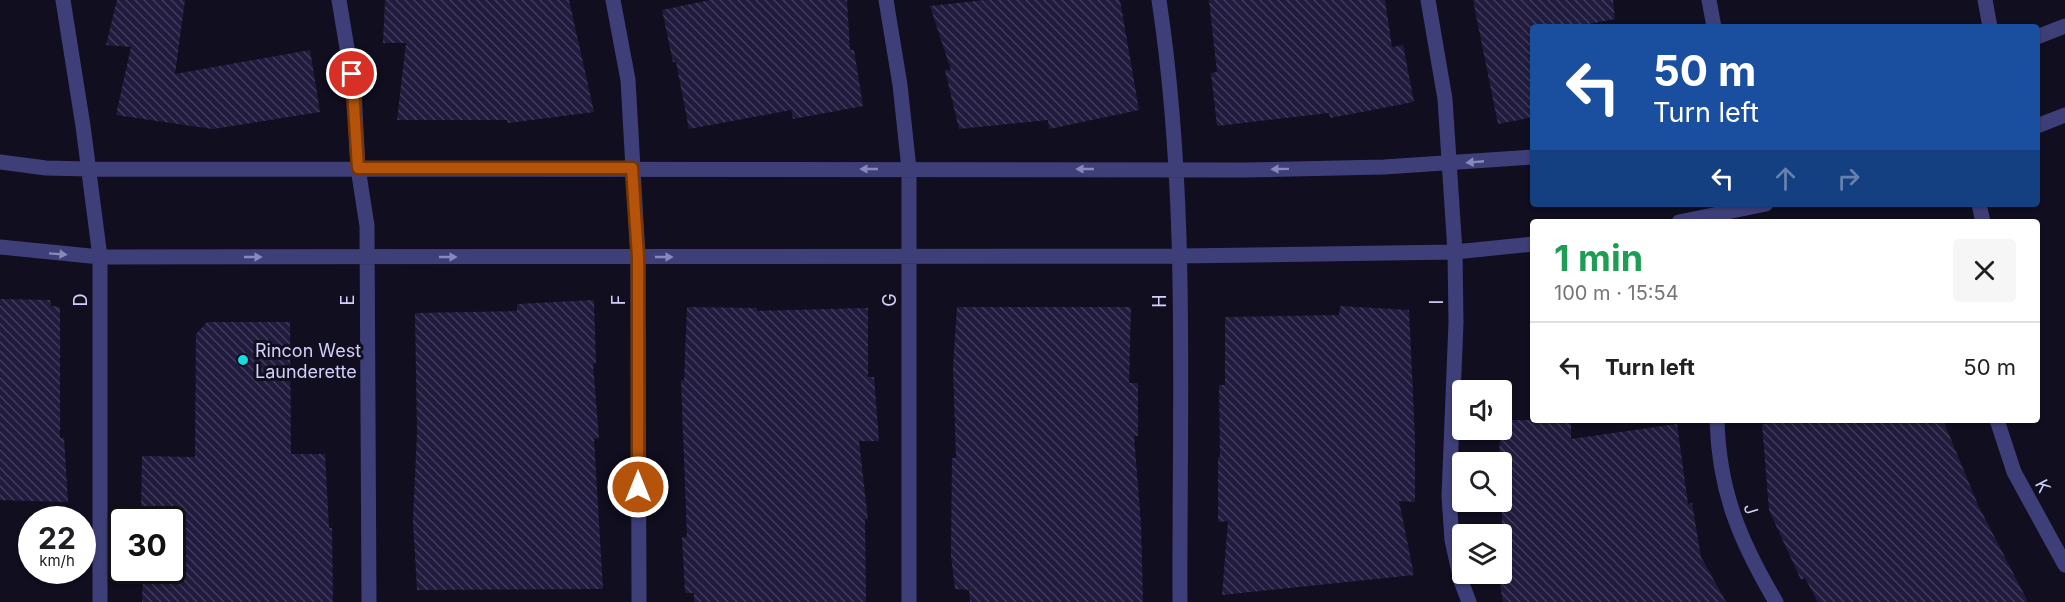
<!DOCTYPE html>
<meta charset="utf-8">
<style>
:root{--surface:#fff;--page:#f6f6f6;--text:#202124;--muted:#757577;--line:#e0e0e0}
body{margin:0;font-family:Inter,sans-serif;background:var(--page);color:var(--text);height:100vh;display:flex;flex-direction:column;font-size:22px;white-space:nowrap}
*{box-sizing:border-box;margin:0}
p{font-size:20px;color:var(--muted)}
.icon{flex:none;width:33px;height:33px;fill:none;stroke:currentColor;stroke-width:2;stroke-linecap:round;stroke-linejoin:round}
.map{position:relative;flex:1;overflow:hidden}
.panel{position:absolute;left:1530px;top:219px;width:510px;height:204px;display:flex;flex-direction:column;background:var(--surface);border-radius:6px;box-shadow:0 2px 4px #0004}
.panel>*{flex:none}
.guide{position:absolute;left:1530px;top:24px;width:510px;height:183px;border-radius:6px;box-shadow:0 2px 4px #0004;background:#1a4fa0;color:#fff;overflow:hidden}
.fabs{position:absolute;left:1452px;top:380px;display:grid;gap:12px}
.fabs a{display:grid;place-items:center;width:60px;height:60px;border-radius:6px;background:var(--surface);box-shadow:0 2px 4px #0004;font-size:30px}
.speed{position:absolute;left:18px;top:506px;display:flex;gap:12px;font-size:30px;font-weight:700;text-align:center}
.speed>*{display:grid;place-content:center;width:78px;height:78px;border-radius:50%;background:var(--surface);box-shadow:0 2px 4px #0004;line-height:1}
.speed small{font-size:15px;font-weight:400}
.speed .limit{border:3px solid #111;border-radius:9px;background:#fff;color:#111}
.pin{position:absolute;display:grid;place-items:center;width:51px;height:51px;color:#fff;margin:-26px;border:3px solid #fff;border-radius:50%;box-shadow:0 2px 6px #0007}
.me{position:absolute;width:66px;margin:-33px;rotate:0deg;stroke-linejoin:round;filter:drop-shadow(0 0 4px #0008)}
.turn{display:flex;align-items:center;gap:21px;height:126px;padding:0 24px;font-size:27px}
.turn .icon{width:78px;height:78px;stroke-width:2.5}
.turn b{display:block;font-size:42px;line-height:51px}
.lanes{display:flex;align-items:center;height:57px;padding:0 24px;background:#0003;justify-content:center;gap:30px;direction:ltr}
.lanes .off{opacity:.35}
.round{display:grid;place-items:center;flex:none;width:63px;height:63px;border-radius:6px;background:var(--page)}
.headline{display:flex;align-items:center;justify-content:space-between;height:102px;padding:0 24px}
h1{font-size:36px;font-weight:700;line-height:45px;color:#1e9e55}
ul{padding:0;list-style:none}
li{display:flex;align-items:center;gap:18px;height:90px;padding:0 24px;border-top:2px solid var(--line)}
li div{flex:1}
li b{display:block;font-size:22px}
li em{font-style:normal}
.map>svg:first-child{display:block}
</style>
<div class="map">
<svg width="2065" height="602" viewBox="0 0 2065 602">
<defs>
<pattern id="building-back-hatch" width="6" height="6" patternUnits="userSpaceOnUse" patternTransform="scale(1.5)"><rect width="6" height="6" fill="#211c3e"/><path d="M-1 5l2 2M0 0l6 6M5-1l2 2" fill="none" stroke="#403c5b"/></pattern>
</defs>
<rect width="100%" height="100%" fill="#100e1f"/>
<path fill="url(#building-back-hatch)" d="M117 0H185L175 74 310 50 320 112 213 129 116 115 131 47 106 45Z
M385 0H569L594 112 508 123 507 120H397L406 43H383Z
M710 0H847L850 50H854L863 106 793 119 791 110 689 129 676 62H673L662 10Z
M985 0H1120L1139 110 1049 129 1048 120 959 129 945 70H951L930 6Z
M1209 0H1385L1392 47 1403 45 1414 102 1330 118 1329 113 1217 126 1211 73 1217 72Z
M1473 0H1613L1615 19 1572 27H1533V117L1498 124Z
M0 299 50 300 51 306 60 307V438H64L68 502 0 500Z
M594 300 596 363 593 364 599 438 594 439 603 589 417 590 413 520 417 433 415 313 517 311V304Z
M1340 306 1409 310 1415 439V502L1399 501 1414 575 1222 595 1228 521 1218 522V457H1220L1219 385H1225V317L1339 315Z
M687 307 757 308V311L868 308V377H874L879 441H859L868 520 865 519 866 602H694V593H685L682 537H687L681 380 684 381Z
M957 307H1131L1129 383H1138V436H1134L1141 524 1143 602H970L969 590 955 589 951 556 952 458H956L953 368Z
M207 322H290L291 454H325L329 528H332L333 602H142L143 570H172V519H145V516H141L142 456 195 457 196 334Z
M1502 420H1571V439L1677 424 1688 504 1692 503 1701 557 1726 602H1503L1498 573H1502V534H1491L1490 529 1502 527V462H1498Z
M1809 420H1943L1978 505 2028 602H1818L1805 578 1801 580 1769 510 1762 424Z"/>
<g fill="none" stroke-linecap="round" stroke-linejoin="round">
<path stroke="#3e3f79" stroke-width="15" d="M63 0 83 126 100 257V602
M339 0 354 90 358 168 367 226 369 602
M613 0 628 80 638 257 639 602
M886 0 900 85 909 169V602
M1159 0C1189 198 1179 402 1180 602
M1428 0 1445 99 1455 252 1456 322 1449 496 1452 540 1461 581 1469 602
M1709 0 1714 27
M1985 0 1990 27
M2037 37 2065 26
M2037 126 2065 115
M0 162 46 168 88 169 1246 170 1384 167 1533 157
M1979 204 1983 222
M1679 222 1766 204
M0 247 100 257 1178 256 1455 252 1533 244
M1717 420C1719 492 1740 541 1776 602
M1997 420 2014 472 2065 565"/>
</g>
<defs><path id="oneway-solid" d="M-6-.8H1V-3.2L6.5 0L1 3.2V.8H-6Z" transform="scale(1.5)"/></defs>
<g fill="#8888ba">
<use href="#oneway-solid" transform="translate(1475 162) rotate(175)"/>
<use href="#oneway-solid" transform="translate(869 169) rotate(-180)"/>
<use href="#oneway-solid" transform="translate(1085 169) rotate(-180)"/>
<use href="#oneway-solid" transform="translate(1280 169) rotate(179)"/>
<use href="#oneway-solid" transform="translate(58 254) rotate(4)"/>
<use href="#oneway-solid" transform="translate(253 257)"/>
<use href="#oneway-solid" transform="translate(448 257)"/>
<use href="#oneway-solid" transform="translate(664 257)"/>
</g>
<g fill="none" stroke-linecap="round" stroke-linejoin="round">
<g stroke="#753606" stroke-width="15">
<path id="route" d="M352 74 358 168H632L638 257V487"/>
</g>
<use href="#route" stroke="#b45309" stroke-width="10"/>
</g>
<circle fill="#15dbe2" stroke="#100e1f" stroke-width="2" cx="243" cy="360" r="6"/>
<g text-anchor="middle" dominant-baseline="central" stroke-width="6" stroke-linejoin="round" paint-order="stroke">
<g font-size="18" fill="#d2d0fb" stroke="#100e1f">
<text transform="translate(80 300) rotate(-90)">D</text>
<text transform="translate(347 300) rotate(-90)">E</text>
<text transform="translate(618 300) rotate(-90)">F</text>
<text transform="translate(889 300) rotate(-90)">G</text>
<text transform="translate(1159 301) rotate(-90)">H</text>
<text transform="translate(1436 302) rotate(-90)">I</text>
<text transform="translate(2043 486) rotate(63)">K</text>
<text transform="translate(1751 509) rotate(72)">J</text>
</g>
<g font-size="18" fill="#d2d0fb" stroke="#100e1f" text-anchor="start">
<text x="255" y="350">Rincon West<tspan x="255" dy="21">Launderette</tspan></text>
</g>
</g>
</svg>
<div class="fabs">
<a><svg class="icon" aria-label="sound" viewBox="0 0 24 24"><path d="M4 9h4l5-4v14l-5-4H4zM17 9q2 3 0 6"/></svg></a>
<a><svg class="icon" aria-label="search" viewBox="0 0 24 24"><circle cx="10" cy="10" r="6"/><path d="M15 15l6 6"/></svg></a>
<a><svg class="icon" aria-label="layers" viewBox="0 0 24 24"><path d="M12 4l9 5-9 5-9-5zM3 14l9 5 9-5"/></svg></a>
</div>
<div class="speed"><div>22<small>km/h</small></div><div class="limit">30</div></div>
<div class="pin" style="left:352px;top:74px;background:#d93025"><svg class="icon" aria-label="arrive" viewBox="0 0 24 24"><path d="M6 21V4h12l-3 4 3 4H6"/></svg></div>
<svg class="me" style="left:638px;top:487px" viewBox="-20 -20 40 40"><circle r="17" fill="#b45309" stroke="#fff" stroke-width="3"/><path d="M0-11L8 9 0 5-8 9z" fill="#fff"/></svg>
<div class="guide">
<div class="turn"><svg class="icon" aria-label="left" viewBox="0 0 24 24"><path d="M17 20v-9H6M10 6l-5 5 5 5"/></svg><div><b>50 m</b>Turn left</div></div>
<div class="lanes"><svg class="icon" aria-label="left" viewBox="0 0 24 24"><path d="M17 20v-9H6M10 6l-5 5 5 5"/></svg><svg class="icon off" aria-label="ahead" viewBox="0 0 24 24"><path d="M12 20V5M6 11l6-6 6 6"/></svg><svg class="icon off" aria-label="right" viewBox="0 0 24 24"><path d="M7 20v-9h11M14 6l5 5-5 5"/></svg></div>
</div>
<section class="panel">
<div class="headline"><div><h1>1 min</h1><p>100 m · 15:54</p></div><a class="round"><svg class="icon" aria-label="close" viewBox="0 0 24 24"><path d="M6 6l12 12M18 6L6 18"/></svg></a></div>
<ul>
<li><svg class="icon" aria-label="left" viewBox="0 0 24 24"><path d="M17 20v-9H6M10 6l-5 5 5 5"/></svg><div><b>Turn left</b></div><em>50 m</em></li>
</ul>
</section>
</div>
